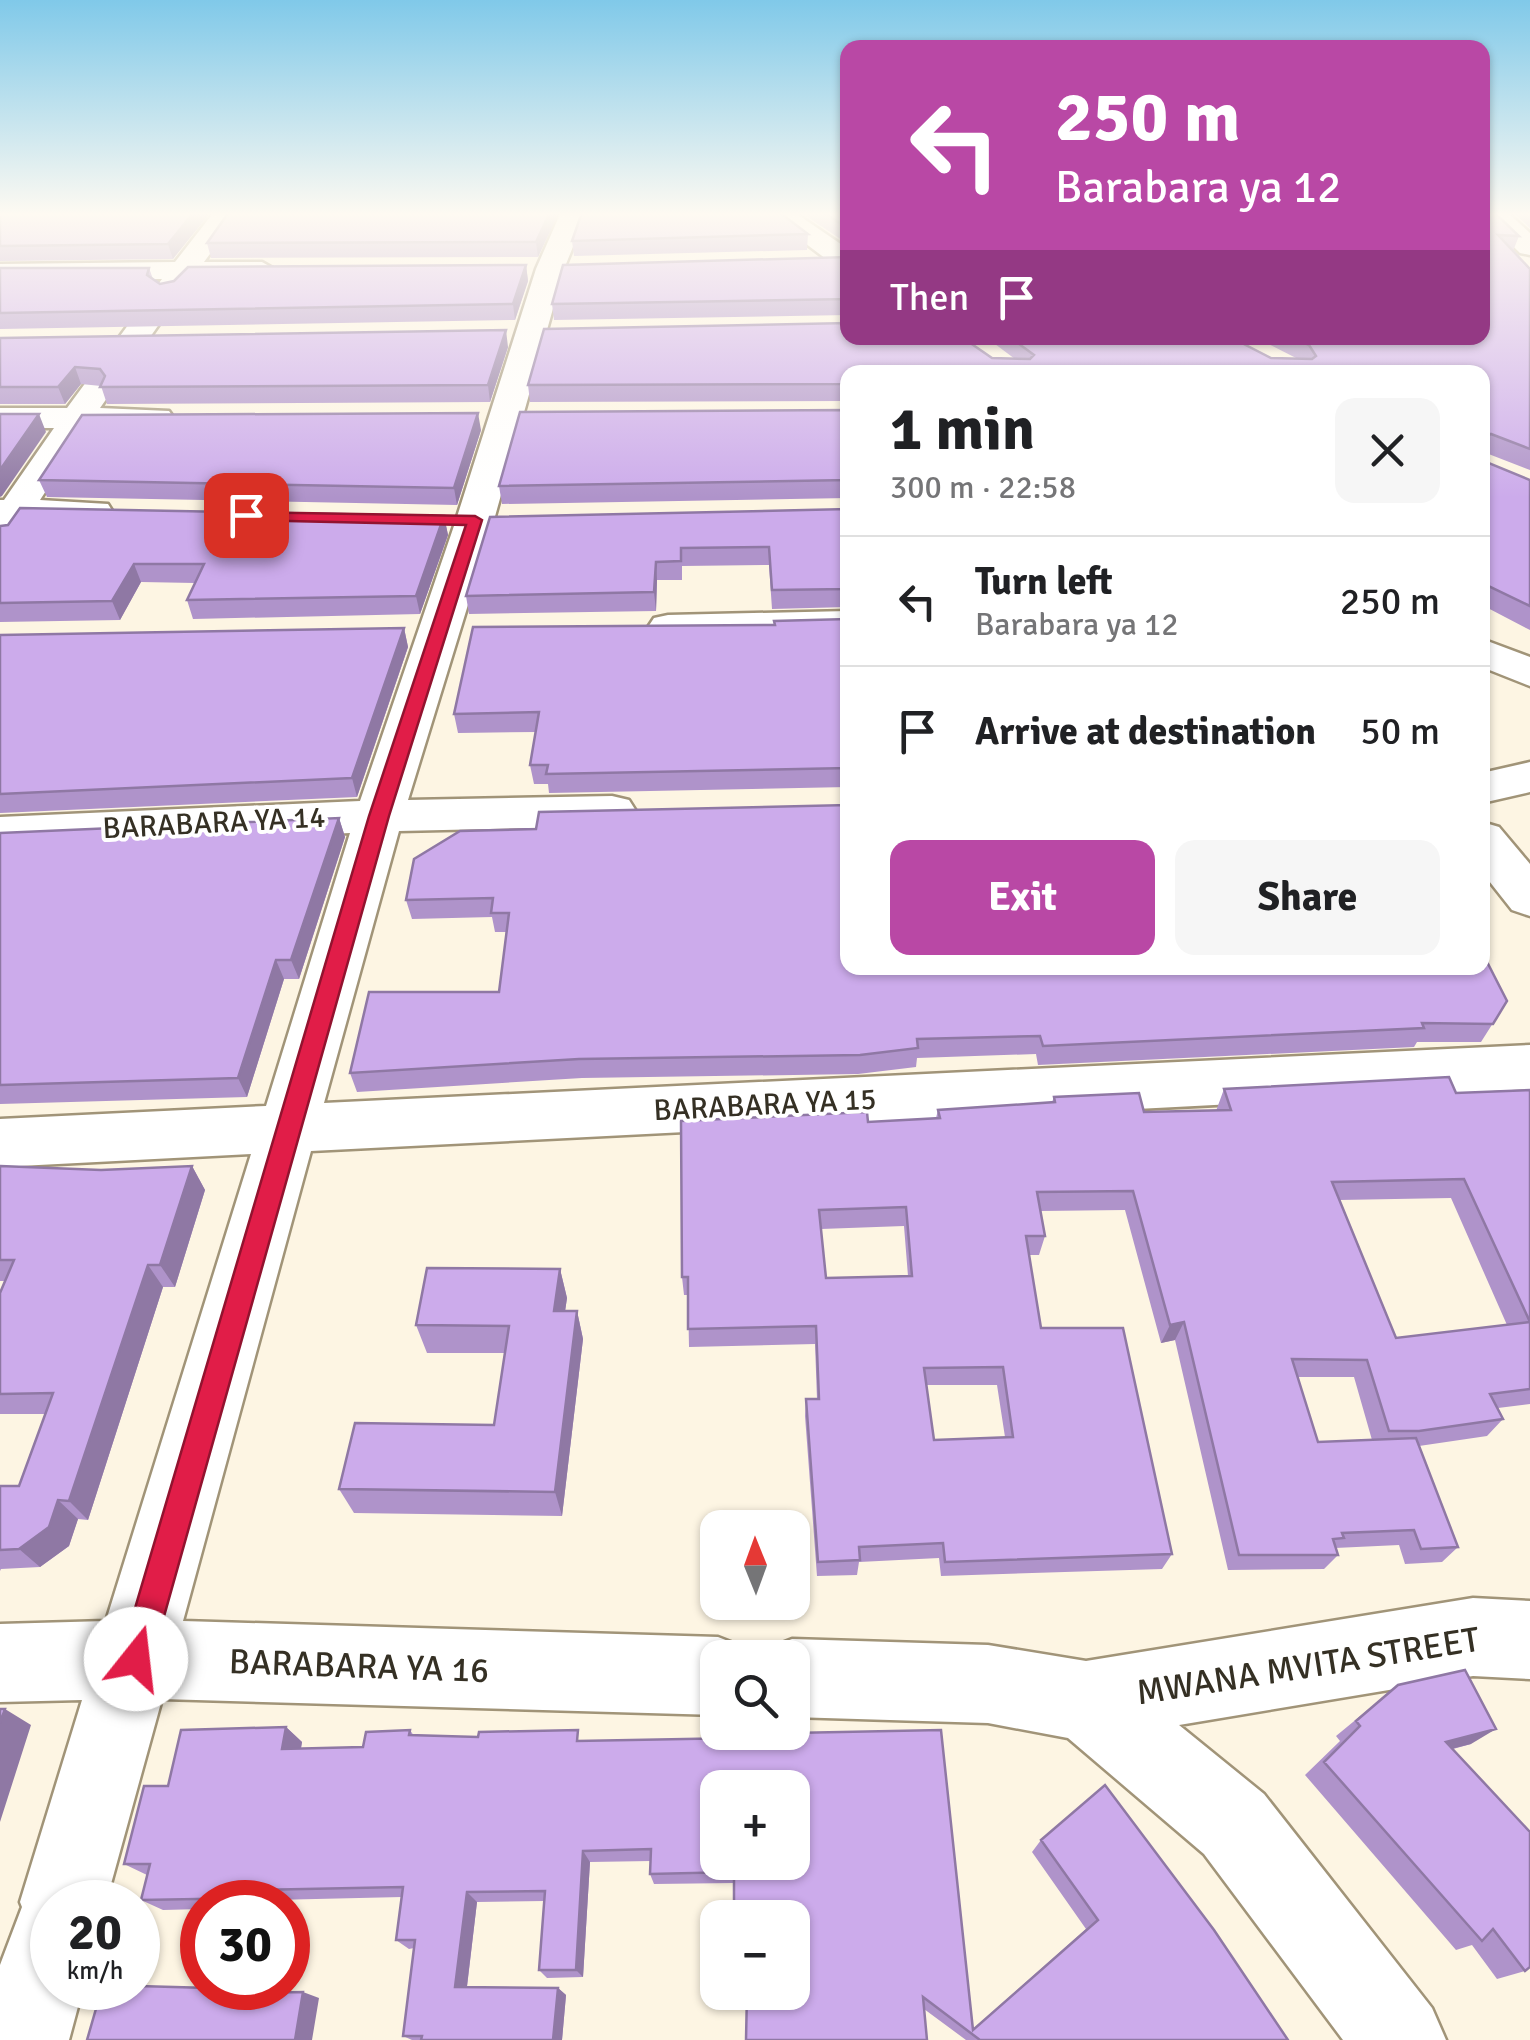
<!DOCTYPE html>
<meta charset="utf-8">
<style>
:root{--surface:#fff;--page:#f6f6f6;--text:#202124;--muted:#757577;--line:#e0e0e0;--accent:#b948a5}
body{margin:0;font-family:Signika,sans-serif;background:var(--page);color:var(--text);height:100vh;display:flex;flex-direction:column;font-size:38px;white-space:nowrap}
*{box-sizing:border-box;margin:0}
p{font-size:32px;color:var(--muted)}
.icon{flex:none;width:55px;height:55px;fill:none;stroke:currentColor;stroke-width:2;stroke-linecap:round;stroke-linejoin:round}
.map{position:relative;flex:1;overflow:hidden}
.drawer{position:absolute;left:840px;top:365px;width:650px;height:610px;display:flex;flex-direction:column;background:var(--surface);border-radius:20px;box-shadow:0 2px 8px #0004}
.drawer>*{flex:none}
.hud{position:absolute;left:840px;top:40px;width:650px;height:305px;border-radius:20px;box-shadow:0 2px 8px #0004;background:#b948a5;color:#fff;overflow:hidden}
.needle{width:65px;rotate:359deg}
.fabs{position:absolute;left:700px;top:1510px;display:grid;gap:20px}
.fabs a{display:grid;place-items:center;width:110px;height:110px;border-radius:20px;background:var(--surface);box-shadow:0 2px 8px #0004;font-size:50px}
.speed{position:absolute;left:30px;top:1880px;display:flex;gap:20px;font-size:50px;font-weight:700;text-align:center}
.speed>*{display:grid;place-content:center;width:130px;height:130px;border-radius:50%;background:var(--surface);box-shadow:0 2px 8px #0004;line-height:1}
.speed small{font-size:25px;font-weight:400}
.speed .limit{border:15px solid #d22;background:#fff;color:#111}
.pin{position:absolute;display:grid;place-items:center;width:85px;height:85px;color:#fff;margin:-42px;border-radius:20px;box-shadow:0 5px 15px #0006}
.me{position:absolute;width:110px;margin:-55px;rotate:16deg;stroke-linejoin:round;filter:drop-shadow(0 0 8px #0008)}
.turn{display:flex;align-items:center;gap:35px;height:210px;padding:0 50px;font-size:45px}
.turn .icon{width:130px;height:130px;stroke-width:2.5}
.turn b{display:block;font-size:70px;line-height:85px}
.then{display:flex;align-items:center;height:95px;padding:0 50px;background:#0003;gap:20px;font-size:38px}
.round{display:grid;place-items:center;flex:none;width:105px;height:105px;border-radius:20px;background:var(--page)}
.head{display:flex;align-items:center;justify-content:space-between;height:170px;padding:0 50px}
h1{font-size:60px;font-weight:700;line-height:75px}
.button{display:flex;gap:20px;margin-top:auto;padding:20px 50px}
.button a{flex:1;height:115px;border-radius:20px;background:var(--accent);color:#fff;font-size:40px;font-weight:700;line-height:115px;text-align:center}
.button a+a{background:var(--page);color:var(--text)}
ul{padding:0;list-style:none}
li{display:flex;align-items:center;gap:30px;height:130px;padding:0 50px;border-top:2px solid var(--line)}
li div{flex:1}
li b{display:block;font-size:38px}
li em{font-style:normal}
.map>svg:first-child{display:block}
</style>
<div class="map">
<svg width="1530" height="2040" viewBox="0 0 1530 2040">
<rect width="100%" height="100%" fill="#fdf5e3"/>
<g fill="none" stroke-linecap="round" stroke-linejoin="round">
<g stroke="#a19478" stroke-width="5">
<path id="minor" d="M214 212H241L204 262H262L276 270 262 278 191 279 100 408 169 411 174 418 169 425 87 428 40 500 108 504 113 512 108 520 26 522 13 541 0 544V500H4L54 428H0V408H67L162 279 0 280V264L175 262Z
M561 212H587L564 269 494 520 408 800 612 796 629 800 636 811 629 822 612 826 399 831 324 1103 1530 1045V1089L311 1151 183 1621 718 1637 746 1648 750 1658H718V1715L162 1699 106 1902H52V1988H83L69 2040H0V1965L22 1907 20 1902 82 1700 0 1702V1624L106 1621 251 1154 0 1167V1119L266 1106 350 833 0 849V817L360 801 456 520 536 269Z
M764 212H794L848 249V270L838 268Z
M1482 212H1507L1530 233V255L1520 253 1483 217Z
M848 611V635L668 639 654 636 648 627 654 618 668 615Z
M1482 639 1530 657V686L1482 667Z
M1530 762V792L1482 803V773Z
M1482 822 1499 827 1530 864V916L1512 910 1482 872Z
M1473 1598 1530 1601V1679L1473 1676 1179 1725 1264 1794 1432 2008 1446 2040H1343L1204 1854 1068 1738 988 1723 792 1717V1658H761L764 1650 792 1639 988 1645 1086 1661Z"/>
</g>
<use href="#minor" fill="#fff" fill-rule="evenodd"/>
</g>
<path fill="#af93ca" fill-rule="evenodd" d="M0 212H194L173 259 0 261Z
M559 212 538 257 211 258 207 243Z
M800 212H848V244Z
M1482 212 1519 236 1513 251 1530 269V470L1486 453V462L1530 480V630L1482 605V372H848V401L530 402 528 385 992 358 1015 359 987 338H1232L1271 358 1298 359 1257 338H1482Z
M1513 212H1530V228Z
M808 234 807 250 574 256 572 241Z
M848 257V315L554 320 552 304Z
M526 265 528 281 515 320 0 329V268H149L153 279 160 284Z
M0 338 508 347 490 402 107 404 101 386 81 384 65 404H0Z
M848 410V498L502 504 499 486Z
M481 430 457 505 47 497 39 480Z
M848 509V607L772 609 769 565 682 566V580H657L656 611 469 614 466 596Z
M444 516 448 535 420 614 193 619 187 600 195 583 141 582 120 620 0 622V526Z
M848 619V787L549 793 548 784H534L530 765 536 732 458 733 454 714 775 625Z
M404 628 408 647 357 797 0 813V635Z
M339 818 345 837 299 979H284L247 1097 0 1104V833Z
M536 829 848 968 1507 1001 1481 1042H1417L1414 1047 1038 1065 1036 1054 917 1058 916 1067 858 1074 582 1078 357 1092 350 1073 499 992 506 932H495L492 917 412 919 406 900Z
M1224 1089 1456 1093 1530 1090V1404L1498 1408 1503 1419 1487 1436 1419 1446 1458 1547 1442 1562 1405 1564 1399 1545 1335 1548 1338 1555 1324 1569 1228 1570 1175 1340 1161 1343 1125 1210 1040 1211 1045 1236 1039 1255H1029L1041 1328 1172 1554 1162 1569 941 1576 939 1558 859 1562 857 1575 817 1576 805 1416 806 1399H817L815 1344 689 1347 688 1295H684L682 1277 868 1122 936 1118 938 1110 1052 1102 1054 1097 1144 1112 1216 1111ZM1451 1198 1507 1325 1396 1338 1339 1200ZM904 1226 908 1276 826 1278 821 1229ZM1298 1377H1354L1372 1440 1318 1442ZM926 1385H997L1005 1437 934 1440Z
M0 1166 101 1170 192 1166 205 1190 175 1287H163L88 1520 78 1519 69 1546 40 1567 1 1569 0 1571V1486H19L46 1414H0V1293L5 1281H0Z
M560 1269 567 1298 565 1311H577L583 1339 562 1516 354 1513 339 1489 494 1425 505 1353H427L416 1325Z
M1398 1685 1471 1744 1453 1749 1525 1971 1497 1979 1472 1945 1456 1950 1305 1775 1340 1741 1336 1736Z
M286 1727 302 1742 301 1749 363 1747 410 1730 414 1736 582 1741 973 2029 1086 1929 1032 1852 1041 1840 1288 2040H966L924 2009 792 1992 734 1883 654 1884 650 1874 651 1861 590 1862 583 1977 547 1978 539 1970 544 1901 477 1902 467 1987 558 1988 566 1995 562 2040H412L403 2036 414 1948 409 1949 396 1940 402 1897 273 1900V1902H202V1909L163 1910 141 1900 147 1875 124 1864 168 1786Z"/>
<path fill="#8f78a4" d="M194 212H211L173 259 168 244Z
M550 212H559L538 257 536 242Z
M526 265 528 281 515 320 513 304Z
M506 330 508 347 490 402 488 385Z
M75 367 81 384 65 404 58 387Z
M478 413 481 430 457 505 454 488Z
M39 414 46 432 2 496 0 497V470Z
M444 516 448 535 420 614 416 596Z
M656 562 657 580 656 611 654 592Z
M134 564 141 582 120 620 112 601Z
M404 628 408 647 357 797 352 778Z
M339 818 345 837 299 979 291 960Z
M276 960 284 979 247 1097 238 1078Z
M192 1166 205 1190 175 1287 160 1265Z
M148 1265 163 1287 88 1520 69 1501Z
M560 1269 567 1298 561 1339 554 1311Z
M577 1311 583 1339 562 1516 555 1492Z
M1184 1322 1175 1340 1161 1343 1170 1325Z
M58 1500 78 1519 69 1546 40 1567 19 1549Z
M5 1709 31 1725 0 1822V1723Z
M286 1727 302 1742 298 1763 282 1749Z
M1496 1729 1471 1744 1423 1756 1446 1742Z
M583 1851 590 1862 583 1977 576 1970Z
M255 1890 273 1900V1902H261L253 1898Z
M467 1892 477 1902 466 1994 455 1987Z
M209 1988 228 1995 208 1994Z
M558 1988 566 1995 562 2040H553Z
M303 1992 319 1998 312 2040H295Z"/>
<path fill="#ccabeb" stroke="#8f78a4" stroke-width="2.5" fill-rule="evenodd" d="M0 212H194L168 244 0 246Z
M229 212H550L536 242 207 243Z
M582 212H779L808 234 572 241Z
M823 212H848V228Z
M1482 212H1494L1519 236 1498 235 1530 269V449L1491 434 1486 437V462L1530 480V606L1482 583V372H848V384L528 385 544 329 848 323V338H963L992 358 1030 359 1034 355 1011 338H1232L1271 358 1312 359 1316 356 1309 345 1294 338H1482Z
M848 257V299L552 304 563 265Z
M526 265 513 304 0 313V268H149L147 275 160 284 174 281 188 267Z
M506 330 488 385 100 387 105 376 100 369 75 367 58 387H0V338Z
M848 410V480L499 486 520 412Z
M478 413 454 488 39 480 82 415Z
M0 414H39L0 470Z
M20 508 444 516 416 596 187 600 204 564H134L112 601 0 603V526L8 525Z
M848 509V589L772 590 769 547 681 548V561L656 562 654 592 466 596 490 517Z
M848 619V768L546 774 548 765H530L539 712 454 714 473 627 775 625 774 621Z
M404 628 352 778 0 794V635Z
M848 805V968H1482V952L1507 1001 1493 1024 1422 1023 1424 1028 1043 1046 1040 1036 917 1039 918 1048 860 1055 579 1059 350 1073 369 992H499L509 913H491L493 898 406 900 414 859 460 831 536 829 539 812Z
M339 818 291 960H276L238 1078 0 1085V833Z
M1449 1077 1456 1093 1530 1090V1389L1490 1394 1503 1419 1419 1431H1389L1367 1360 1292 1359 1318 1442 1416 1438 1458 1547 1421 1549 1414 1530 1342 1533 1344 1538 1333 1539 1338 1555H1239L1184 1322 1170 1325 1133 1191 1037 1192 1045 1236H1026L1041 1328H1123L1172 1554 945 1562 943 1543 859 1547 860 1560 818 1562 806 1399H819L816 1326 688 1329V1277H682L681 1121 867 1112 868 1122 940 1118 938 1110 1055 1102 1054 1097 1139 1093 1144 1112 1231 1110 1224 1089ZM1464 1179 1530 1322 1396 1338 1332 1182ZM906 1207 912 1276 826 1278 819 1210ZM1003 1367 1013 1437 934 1440 924 1368Z
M0 1166 101 1170 192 1166 160 1265H148L69 1501 58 1500 49 1527 19 1549 0 1550V1486H19L53 1393 0 1394V1293L14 1260H0Z
M427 1268 560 1269 554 1311H577L555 1492 339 1489 355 1423 494 1425 509 1326 416 1325Z
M1465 1670 1496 1729 1446 1742 1530 1832V1967L1525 1971 1493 1929 1482 1941 1324 1762 1360 1726 1356 1721 1398 1685Z
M0 1709H5L0 1723Z
M286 1727 282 1749 363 1747 366 1732 410 1730 409 1735 478 1737 479 1732 578 1730 577 1741 739 1738V1732L791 1733 941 1730 973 2030 1098 1920 1041 1840 1105 1785 1214 1930 1288 2040H980L923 1997 927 2040H746L747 1992H792V1918H734V1872L650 1874 651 1849 583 1851 576 1970H539L545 1891 467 1892 455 1987 558 1988 553 2040H421L422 2036H403L415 1940H396L403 1887 255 1890 253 1898 141 1900 150 1864H124L144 1786H168L181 1730ZM718 1788H792V1862H718Z
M138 1986 209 1988 208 1994 303 1992 295 2040H87L102 1988H138Z"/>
<linearGradient id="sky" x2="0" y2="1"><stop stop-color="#80c9e9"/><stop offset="0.43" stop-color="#fefaf2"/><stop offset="1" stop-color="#fefaf2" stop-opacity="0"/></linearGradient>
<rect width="1530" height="498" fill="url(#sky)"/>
<path fill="#e11d48" stroke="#92132f" stroke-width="2.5" d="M240 512 475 516 482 520 389 816 152 1659 147 1671 136 1675 124 1671 120 1659 369 816 466 525 246 520 240 518Z"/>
<g text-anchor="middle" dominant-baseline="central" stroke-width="8" stroke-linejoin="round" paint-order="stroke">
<g font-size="30" fill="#353024" stroke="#fff">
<text transform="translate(214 823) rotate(-3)">BARABARA YA 14</text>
<text transform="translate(765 1105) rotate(-3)">BARABARA YA 15</text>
</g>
<g font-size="35" fill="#353024" stroke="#fff">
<text transform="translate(359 1666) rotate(2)">BARABARA YA 16</text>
<text transform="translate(1308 1666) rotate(-9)">MWANA MVITA STREET</text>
</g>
</g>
</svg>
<div class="fabs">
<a><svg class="needle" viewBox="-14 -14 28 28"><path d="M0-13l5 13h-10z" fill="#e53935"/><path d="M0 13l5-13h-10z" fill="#757577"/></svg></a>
<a><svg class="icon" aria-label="search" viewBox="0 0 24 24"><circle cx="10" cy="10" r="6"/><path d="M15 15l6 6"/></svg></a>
<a>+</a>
<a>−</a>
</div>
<div class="speed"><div>20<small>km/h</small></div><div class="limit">30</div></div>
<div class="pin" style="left:246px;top:515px;background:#d93025"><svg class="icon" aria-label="arrive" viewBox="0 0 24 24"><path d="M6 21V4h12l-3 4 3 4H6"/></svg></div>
<svg class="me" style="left:136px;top:1659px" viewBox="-20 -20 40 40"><circle r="19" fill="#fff"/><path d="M0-13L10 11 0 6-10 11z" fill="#e11d48"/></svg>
<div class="hud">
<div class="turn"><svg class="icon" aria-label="left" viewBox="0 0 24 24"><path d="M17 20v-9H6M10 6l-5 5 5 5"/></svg><div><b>250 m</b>Barabara ya 12</div></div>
<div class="then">Then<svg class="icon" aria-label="arrive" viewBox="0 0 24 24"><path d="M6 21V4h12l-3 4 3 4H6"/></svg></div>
</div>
<section class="drawer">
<div class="head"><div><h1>1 min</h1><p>300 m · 22:58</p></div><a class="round"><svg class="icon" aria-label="close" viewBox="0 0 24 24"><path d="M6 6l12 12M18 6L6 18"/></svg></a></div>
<ul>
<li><svg class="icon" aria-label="left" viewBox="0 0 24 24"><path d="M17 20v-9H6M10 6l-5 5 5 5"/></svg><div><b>Turn left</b><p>Barabara ya 12</p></div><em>250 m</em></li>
<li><svg class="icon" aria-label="arrive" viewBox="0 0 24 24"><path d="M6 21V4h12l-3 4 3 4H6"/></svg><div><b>Arrive at destination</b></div><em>50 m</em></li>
</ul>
<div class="button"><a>Exit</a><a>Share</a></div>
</section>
</div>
